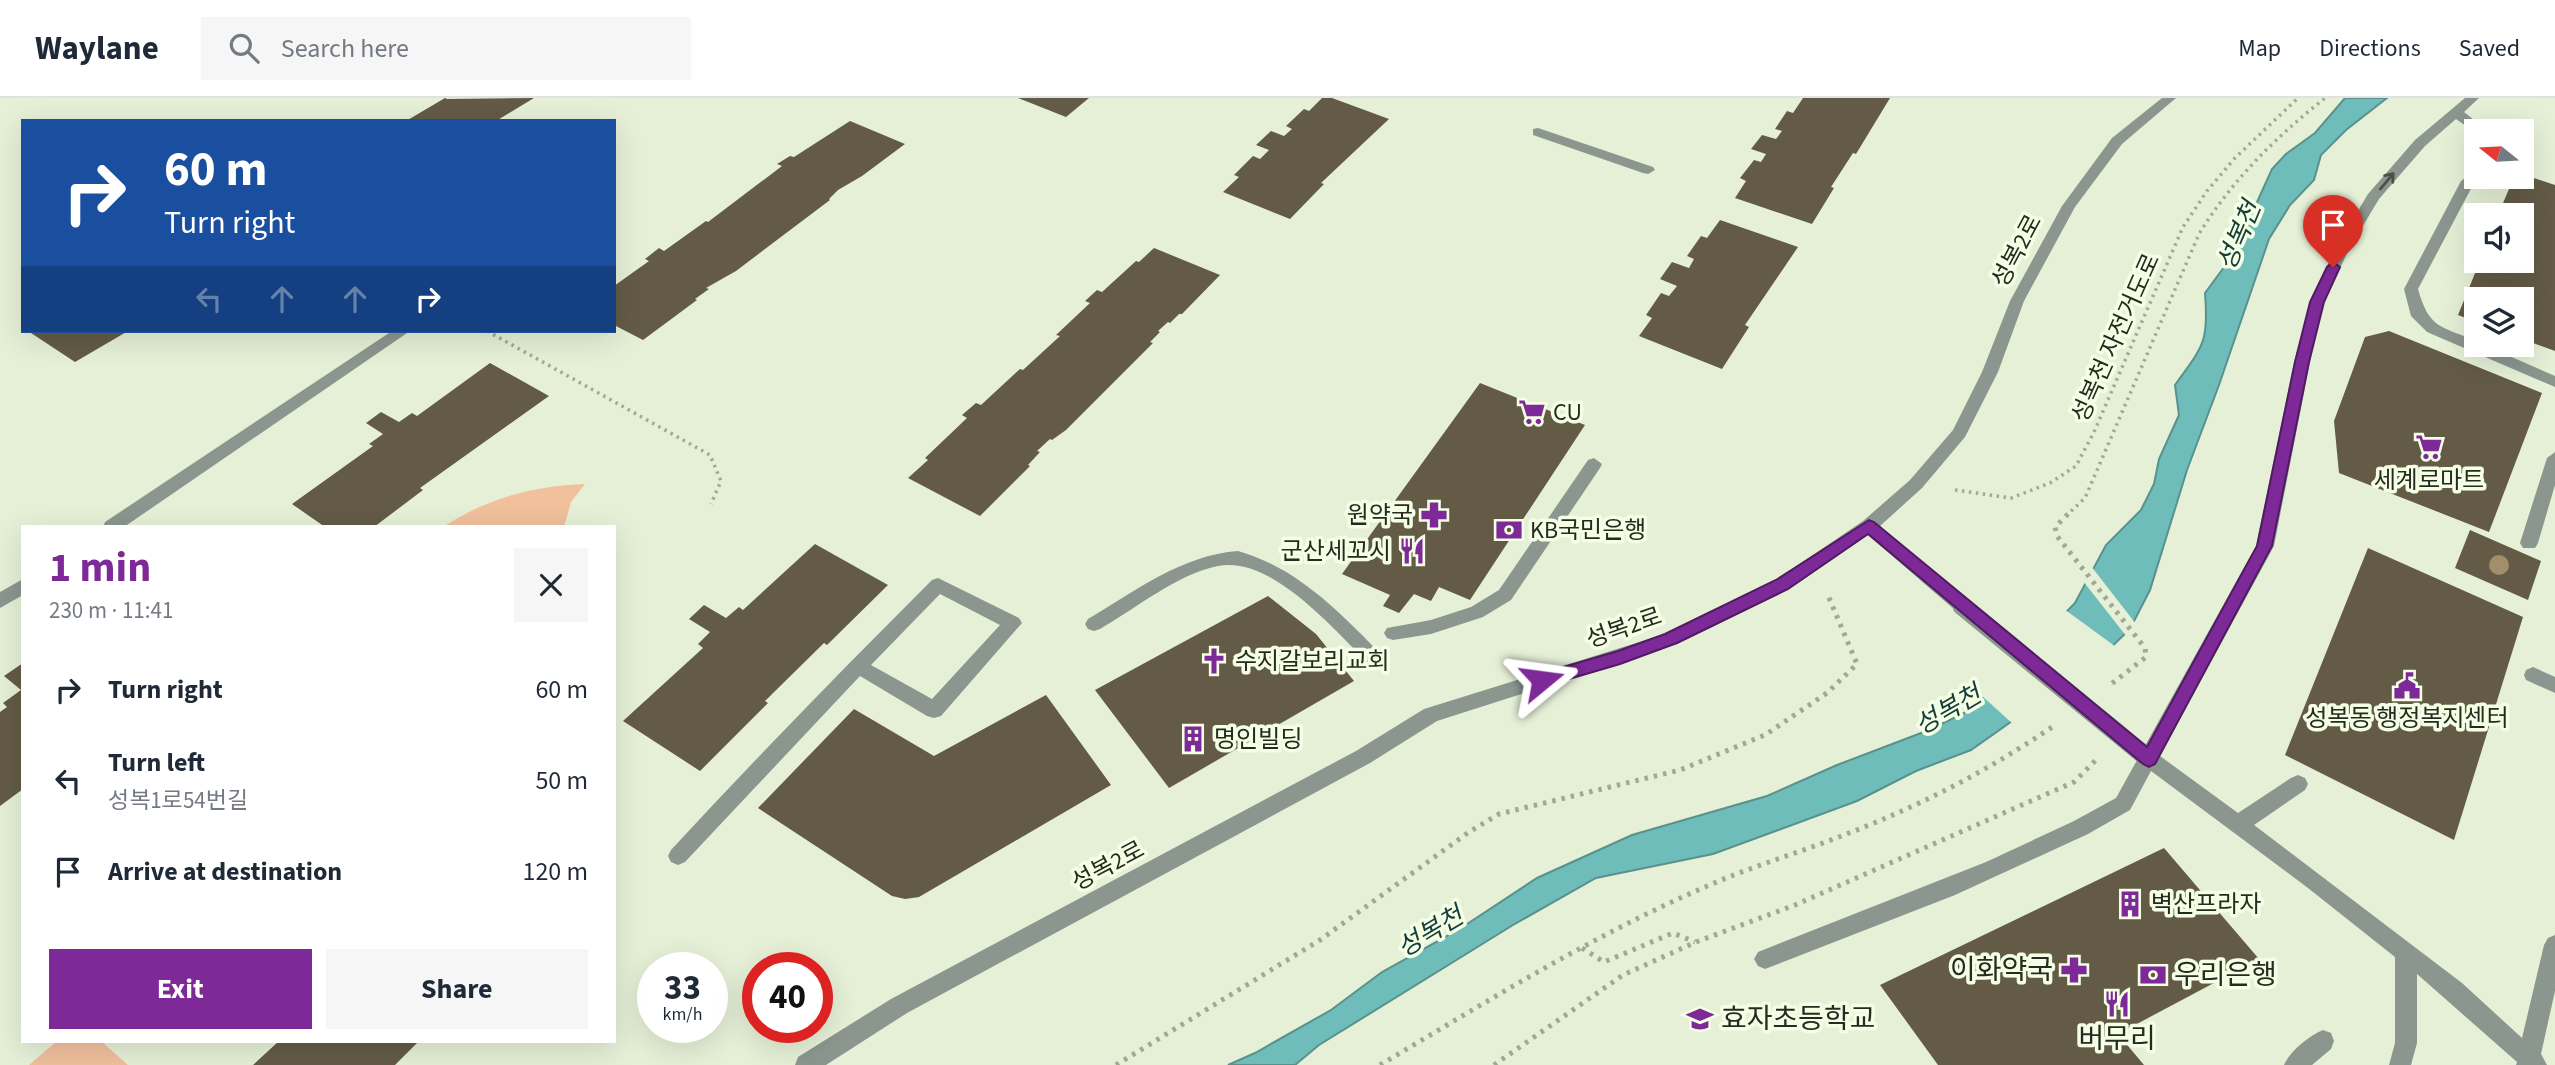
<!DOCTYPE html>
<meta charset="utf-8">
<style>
:root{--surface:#fff;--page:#f6f6f7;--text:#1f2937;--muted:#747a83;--line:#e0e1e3;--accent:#7d2998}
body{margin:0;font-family:"Source Sans 3","Noto Sans KR",sans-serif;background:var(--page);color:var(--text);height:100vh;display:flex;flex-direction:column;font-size:26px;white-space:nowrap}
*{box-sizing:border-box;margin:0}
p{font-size:23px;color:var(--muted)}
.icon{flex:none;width:38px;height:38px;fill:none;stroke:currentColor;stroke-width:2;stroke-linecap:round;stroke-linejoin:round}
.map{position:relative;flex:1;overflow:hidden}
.side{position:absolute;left:21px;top:427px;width:595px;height:518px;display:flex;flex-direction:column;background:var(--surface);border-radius:0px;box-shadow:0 7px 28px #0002}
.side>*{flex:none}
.top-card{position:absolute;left:21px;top:21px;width:595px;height:214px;border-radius:0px;box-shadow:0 7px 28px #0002;background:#1a4fa0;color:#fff;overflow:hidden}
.needle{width:46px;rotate:288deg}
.tools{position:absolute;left:2464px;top:21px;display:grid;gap:14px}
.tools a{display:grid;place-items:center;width:70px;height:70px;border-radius:0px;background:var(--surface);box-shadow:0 7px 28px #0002;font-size:35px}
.speed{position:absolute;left:637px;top:854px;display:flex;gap:14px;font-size:35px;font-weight:700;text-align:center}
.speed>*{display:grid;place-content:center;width:91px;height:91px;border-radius:50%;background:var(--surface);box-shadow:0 7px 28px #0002;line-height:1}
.speed small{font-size:18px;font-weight:400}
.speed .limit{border:10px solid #d22;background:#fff;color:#111}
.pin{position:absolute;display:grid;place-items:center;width:60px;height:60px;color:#fff;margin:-72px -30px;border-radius:50% 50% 50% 0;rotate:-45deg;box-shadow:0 0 7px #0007}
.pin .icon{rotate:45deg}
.me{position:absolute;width:77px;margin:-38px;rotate:74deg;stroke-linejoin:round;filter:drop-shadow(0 0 5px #0008)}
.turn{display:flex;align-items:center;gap:24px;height:147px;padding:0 28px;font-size:32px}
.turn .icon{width:91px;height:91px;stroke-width:2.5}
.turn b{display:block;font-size:49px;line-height:60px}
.lanes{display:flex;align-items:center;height:66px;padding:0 28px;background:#0003;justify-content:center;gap:35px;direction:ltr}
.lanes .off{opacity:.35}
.round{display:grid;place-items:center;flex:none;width:74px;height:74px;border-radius:0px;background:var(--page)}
.head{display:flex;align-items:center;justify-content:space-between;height:119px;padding:0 28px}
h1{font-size:42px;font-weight:700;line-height:52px;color:var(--accent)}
.button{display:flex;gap:14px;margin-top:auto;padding:14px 28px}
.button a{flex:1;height:80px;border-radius:0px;background:var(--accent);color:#fff;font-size:28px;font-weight:700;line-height:80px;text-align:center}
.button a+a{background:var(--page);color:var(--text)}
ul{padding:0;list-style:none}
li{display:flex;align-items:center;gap:21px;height:91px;padding:0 28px}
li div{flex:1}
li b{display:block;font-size:26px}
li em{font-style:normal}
header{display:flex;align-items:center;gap:42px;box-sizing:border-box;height:98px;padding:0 35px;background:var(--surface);border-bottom:2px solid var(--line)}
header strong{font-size:33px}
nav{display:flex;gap:38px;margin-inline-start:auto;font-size:24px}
.search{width:490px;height:63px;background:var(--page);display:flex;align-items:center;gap:18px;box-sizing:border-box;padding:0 24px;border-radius:0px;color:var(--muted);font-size:26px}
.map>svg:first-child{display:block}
</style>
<header>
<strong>Waylane</strong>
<div class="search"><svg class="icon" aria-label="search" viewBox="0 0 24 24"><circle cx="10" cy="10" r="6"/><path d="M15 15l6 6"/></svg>Search here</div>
<nav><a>Map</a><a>Directions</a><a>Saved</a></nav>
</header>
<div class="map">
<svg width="2555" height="967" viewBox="0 0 2555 967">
<rect width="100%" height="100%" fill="#e6f0d7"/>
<path fill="#f1c09d" d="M585 386 571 404 564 429H443C487 400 533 388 585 386Z
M57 943H101L128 967H29Z"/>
<path fill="#6fbdba" stroke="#59918c" stroke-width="2" d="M2345 0H2387L2346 32 2321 57 2314 82 2290 107 2269 141 2219 287 2187 372 2150 492 2130 531 2097 563 1971 652 1916 673 1857 703 1713 756 1596 780 1513 827 1319 947 1295 967H1228L1255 955 1331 912 1382 874 1458 832 1537 780 1632 737 1767 698 1837 667 1929 632 1972 611 2075 505 2106 447 2141 412 2154 386 2159 361 2179 317 2175 287C2203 248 2209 245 2205 195L2233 157 2272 71 2286 56 2315 35Z"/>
<path fill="#e6f0d7" d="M2091 468 2136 526 2127 539 2083 483Z
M2064 511 2116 549 2099 566 2013 626 1981 597Z"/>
<path fill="#635b46" d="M445 0 447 1 534 0 496 23H406Z
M1018 0H1089L1066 19Z
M1322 0H1332L1389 21 1321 85 1324 86 1290 121 1223 94 1239 79 1234 77 1253 58 1260 61 1269 52 1256 47 1271 33 1284 38 1292 31 1286 28 1304 11 1309 13Z
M1803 0H1890L1856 56 1853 55 1831 89 1834 90 1812 126 1735 100 1746 83 1740 80 1754 62 1761 64 1766 56 1751 51 1762 37 1776 41 1782 33 1775 31 1787 13 1793 15Z
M850 23 905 46 862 78 838 92 829 101 830 102 736 173 706 190 709 191 695 201 697 202 643 242 614 227V188L649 163 645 161 659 150 664 153 706 123 708 124 782 68 777 66 790 58 794 59Z
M2522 76 2555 87V253L2522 241V201H2476V224L2458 217 2480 163H2522V117H2498L2514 79H2522Z
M1720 122 1798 149 1745 227 1749 229 1722 271 1639 238 1652 220 1646 217 1661 195 1669 198 1677 188 1660 181 1672 164 1689 170 1694 161 1687 158 1701 138 1707 140Z
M1154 150 1220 177 1182 216H1179L1170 225 1168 224 1158 233 1160 234 1150 244 1153 245 1066 332 1052 342 1050 341 1037 353 1040 354 1028 367 1030 368 980 418 908 380 928 362 925 360 967 320 962 317 976 305 981 307 1020 271 1023 272 1060 238 1056 237 1090 205 1085 203 1097 192 1102 194 1136 163 1139 164Z
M28 233H128L75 264Z
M2389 233 2542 295 2489 434 2339 375 2334 323 2365 239Z
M490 265 549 298 420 390 423 392 374 429H325L292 406 373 348 369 346 383 336 366 325 381 314 399 324 412 315 417 318Z
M1480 285 1585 327 1470 502 1439 489 1431 503 1414 496 1399 515 1383 508 1390 497 1342 476Z
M2470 432 2541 463 2528 502 2455 470Z
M815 446 888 487 827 547 824 545 765 603 768 605 700 673 623 623 703 550 698 546 710 534 689 521 704 507 726 520 739 509 743 512Z
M2368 450 2523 519 2454 742 2285 657Z
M1268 498 1316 536 1354 583 1169 690 1095 592Z
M23 565V691L0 708V614L7 609 3 605 21 592 4 578Z
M1046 597 1111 687 919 799 905 801 892 798 758 710 854 611 934 658Z
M2164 750 2259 861 2118 936 2144 967H1938L1880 887Z
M279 943H419L395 967H253Z"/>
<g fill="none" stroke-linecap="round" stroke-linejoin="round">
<path stroke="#a1a895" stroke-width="3.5" stroke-dasharray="2.5 4.5" stroke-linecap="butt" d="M487 233 710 357 721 383 711 406
M1955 392 2011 400 2050 385 2076 368 2094 334 2183 129 2207 93 2235 60 2298 0
M2066 418 2085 400 2199 136C2232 82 2276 39 2325 0"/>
<path stroke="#a1a895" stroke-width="5" stroke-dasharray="3.5 6" stroke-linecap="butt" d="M2068 416 2055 429 2057 438 2145 550 2146 559 2110 587
M1582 850 1604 864 1673 835 1695 844
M1116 967 1320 842 1469 734 1499 716 1680 672 1765 637 1827 595 1857 566 1827 495
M1380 967C1486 904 1592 838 1705 789 1752 768 1802 754 1849 735 1922 707 1991 671 2055 627
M1494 967 1623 877 1696 844 1795 807 2074 684 2098 660"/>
<path fill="#8b968f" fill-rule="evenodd" d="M2162 0H2176L2122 46 2075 109 2024 203 1998 274 1965 339 1922 390 1880 428 1968 503 1971 508 1968 513H1956L1868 437 1788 492 1677 546 1437 623 1370 665 907 915 826 967H795L798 959 891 901 1356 653 1424 611 1665 536 1776 482 1863 423 1910 382 1953 332 1982 274 2010 203 2062 108 2112 40Z
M2465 0H2479L2464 14 2488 33 2476 35 2456 21 2425 48 2379 101 2349 151 2324 204 2310 264 2274 448 2160 658 2238 715 2291 680 2298 677 2305 680 2308 686 2305 692 2254 727 2462 885 2522 940 2544 847 2548 840 2555 837V893L2541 956 2547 967H2516L2517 964 2417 876V945L2411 967H2389L2395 945V859L2308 790 2151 673 2130 712 2088 736 1955 797 1765 871 1758 868 1754 861 1758 854 1986 764 2074 723 2116 700 2256 448 2294 264 2310 204 2335 151 2368 96 2415 42Z
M1538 30 1653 69 1655 72 1648 76 1643 75 1533 37V31Z
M2476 71V79H2480L2474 85 2418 191C2429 231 2441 228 2476 243V247H2484L2555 278V289L2427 234 2411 218 2404 191 2461 83Z
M392 233H410L124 429H103L105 424Z
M2555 354V387L2538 445 2535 450H2523L2520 445 2547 360Z
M1594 360 1602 366 1600 370 1511 502 1483 519 1431 536 1393 542 1387 540 1384 535 1387 530 1431 522 1471 509 1499 492 1588 362Z
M1238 453C1298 470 1339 514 1382 557L1385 562 1382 567 1376 570 1370 567C1335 533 1272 457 1218 468 1179 475 1135 511 1100 531L1094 533 1088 531 1085 526 1088 521C1135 493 1182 457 1238 453Z
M938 480 1019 520 1022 525 941 618 934 620 927 618 860 578 685 764 678 767 671 764 668 758 671 752C756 660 843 571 932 482ZM940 496 1000 527 932 601 871 567Z
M23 481V497L0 510V494Z
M2533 569 2555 579V595L2526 582 2524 577 2526 572Z
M2323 932 2331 935 2334 943 2331 951 2312 967H2284C2290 953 2309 938 2323 932Z"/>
<path stroke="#8b968f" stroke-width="19" d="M1962 508 2149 661"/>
</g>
<circle fill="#a38e6b" cx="2499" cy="467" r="10"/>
<defs><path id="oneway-shaft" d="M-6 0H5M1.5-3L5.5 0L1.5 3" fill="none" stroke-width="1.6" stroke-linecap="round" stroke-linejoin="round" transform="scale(1.75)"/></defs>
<use stroke="#4a5048" href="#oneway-shaft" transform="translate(2387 83) rotate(-50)"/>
<path fill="#7d2998" stroke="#511b63" stroke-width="2" d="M2333 164 2340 169 2324 204 2309 264 2272 448 2155 666 2149 669 2143 666 1868 436 1788 491 1677 545 1620 566 1542 589 1536 586 1534 582 1536 577 1618 553 1665 536 1776 482 1869 422 1874 424 2147 649 2257 448 2295 264 2310 204 2327 169Z"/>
<defs>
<g id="supermarket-bare" transform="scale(2.1)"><path d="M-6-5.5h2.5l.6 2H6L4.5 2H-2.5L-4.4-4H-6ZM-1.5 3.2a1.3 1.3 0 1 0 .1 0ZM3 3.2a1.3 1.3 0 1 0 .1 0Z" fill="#7d2998" stroke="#f4fee5" stroke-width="2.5" paint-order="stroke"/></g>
<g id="pharmacy-bare" transform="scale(2.1)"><path d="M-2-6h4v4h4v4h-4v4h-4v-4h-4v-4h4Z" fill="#7d2998" stroke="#f4fee5" stroke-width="2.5" paint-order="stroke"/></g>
<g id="bank-bare" transform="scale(2.1)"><path d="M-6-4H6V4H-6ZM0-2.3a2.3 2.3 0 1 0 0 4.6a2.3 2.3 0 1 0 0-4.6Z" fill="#7d2998" stroke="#f4fee5" stroke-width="2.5" paint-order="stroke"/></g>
<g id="restaurant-bare" transform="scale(2.1)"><path d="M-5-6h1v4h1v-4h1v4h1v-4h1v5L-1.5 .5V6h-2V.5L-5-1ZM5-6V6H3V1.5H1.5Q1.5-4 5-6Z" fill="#7d2998" stroke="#f4fee5" stroke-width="2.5" paint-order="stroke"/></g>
<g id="church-bare" transform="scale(2.1)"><path d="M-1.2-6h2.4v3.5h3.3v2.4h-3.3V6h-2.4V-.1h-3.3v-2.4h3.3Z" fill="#7d2998" stroke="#f4fee5" stroke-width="2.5" paint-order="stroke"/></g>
<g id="civic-bare" transform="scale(2.1)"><path d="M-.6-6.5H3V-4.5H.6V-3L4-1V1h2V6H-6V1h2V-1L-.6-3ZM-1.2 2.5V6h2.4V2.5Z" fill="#7d2998" stroke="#f4fee5" stroke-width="2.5" paint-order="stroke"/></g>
<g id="building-bare" transform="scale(2.1)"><path d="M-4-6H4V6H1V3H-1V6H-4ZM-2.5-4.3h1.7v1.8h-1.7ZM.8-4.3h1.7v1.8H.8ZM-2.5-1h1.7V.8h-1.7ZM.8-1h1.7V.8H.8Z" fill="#7d2998" stroke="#f4fee5" stroke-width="2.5" paint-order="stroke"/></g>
<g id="school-bare" transform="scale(2.1)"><path d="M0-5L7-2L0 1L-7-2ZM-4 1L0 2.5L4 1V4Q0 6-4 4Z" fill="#7d2998" stroke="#f4fee5" stroke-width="2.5" paint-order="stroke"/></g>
</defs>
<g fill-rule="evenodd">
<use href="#supermarket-bare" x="1532" y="314"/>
<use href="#supermarket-bare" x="2429" y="349"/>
<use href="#pharmacy-bare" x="1434" y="417"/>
<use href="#bank-bare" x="1509" y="432"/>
<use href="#restaurant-bare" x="1412" y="453"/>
<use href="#church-bare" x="1214" y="563"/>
<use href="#civic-bare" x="2407" y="588"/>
<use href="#building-bare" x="1193" y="641"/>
<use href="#building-bare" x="2130" y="806"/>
<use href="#pharmacy-bare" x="2074" y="872"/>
<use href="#bank-bare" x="2153" y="877"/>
<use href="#restaurant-bare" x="2117" y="906"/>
<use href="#school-bare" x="1700" y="921"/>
</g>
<g text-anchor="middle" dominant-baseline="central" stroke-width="7" stroke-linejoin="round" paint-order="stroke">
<g font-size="24" fill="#272a21" stroke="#f4fee5">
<text transform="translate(2017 153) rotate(-62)">성복2로</text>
<text transform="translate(2116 240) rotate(-66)">성복천 자전거도로</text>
<text transform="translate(1624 530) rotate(-19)">성복2로</text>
<text transform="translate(1108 768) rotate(-28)">성복2로</text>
</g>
<g font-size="24" fill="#272a21" stroke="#f4fee5" text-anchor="start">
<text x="1553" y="314">CU</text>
<text x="2429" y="382" text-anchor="middle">세계로마트</text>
<text x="1413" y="417" text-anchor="end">원약국</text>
<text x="1530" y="432">KB국민은행</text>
<text x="1391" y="453" text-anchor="end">군산세꼬시</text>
<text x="1235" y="563">수지갈보리교회</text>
<text x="2407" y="620" text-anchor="middle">성복동 행정복지센터</text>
<text x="1214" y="641">명인빌딩</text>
<text x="2151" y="806">벽산프라자</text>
</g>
<g font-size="26" font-style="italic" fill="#163c3b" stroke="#f4fee5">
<text transform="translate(2239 138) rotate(-67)">성복천</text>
<text transform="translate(1948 612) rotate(-30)">성복천</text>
<text transform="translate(1430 834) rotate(-31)">성복천</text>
</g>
<g font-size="28" fill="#272a21" stroke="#f4fee5" text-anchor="start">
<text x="2053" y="872" text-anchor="end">이화약국</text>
<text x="2174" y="877">우리은행</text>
<text x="1721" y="921">효자초등학교</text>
<text x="2117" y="941" text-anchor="middle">버무리</text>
</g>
</g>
</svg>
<div class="tools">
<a><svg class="needle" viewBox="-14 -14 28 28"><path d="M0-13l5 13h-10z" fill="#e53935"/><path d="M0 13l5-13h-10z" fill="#747a83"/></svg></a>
<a><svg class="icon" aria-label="sound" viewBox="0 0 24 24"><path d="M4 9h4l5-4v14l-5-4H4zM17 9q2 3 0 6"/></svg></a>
<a><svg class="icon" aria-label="layers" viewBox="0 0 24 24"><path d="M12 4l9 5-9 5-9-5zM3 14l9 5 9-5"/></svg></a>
</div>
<div class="speed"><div>33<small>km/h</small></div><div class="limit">40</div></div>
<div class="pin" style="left:2333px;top:169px;background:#d93025"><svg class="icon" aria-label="arrive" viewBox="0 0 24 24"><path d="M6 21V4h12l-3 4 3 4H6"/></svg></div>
<svg class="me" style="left:1542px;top:582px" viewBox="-20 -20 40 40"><path d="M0-17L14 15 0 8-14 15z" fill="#7d2998" stroke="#fff" stroke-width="4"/></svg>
<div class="top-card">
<div class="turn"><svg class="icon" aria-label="right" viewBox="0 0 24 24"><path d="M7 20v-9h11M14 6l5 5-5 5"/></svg><div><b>60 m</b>Turn right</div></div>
<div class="lanes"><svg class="icon off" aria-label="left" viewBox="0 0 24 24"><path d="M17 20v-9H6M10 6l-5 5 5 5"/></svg><svg class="icon off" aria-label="ahead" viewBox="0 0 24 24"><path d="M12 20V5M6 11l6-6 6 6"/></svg><svg class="icon off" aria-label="ahead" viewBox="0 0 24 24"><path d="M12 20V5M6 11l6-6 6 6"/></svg><svg class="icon" aria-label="right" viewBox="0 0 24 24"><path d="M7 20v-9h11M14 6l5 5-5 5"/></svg></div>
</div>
<section class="side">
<div class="head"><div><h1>1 min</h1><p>230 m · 11:41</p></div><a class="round"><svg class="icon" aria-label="close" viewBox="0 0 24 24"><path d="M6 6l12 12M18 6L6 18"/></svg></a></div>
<ul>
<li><svg class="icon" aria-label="right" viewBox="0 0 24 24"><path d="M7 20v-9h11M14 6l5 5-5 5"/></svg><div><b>Turn right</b></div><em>60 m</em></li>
<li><svg class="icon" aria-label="left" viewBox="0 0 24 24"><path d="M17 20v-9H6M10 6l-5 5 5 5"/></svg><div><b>Turn left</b><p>성복1로54번길</p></div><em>50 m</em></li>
<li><svg class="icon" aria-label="arrive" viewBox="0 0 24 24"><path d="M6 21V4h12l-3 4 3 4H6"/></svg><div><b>Arrive at destination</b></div><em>120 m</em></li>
</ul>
<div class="button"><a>Exit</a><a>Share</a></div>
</section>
</div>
